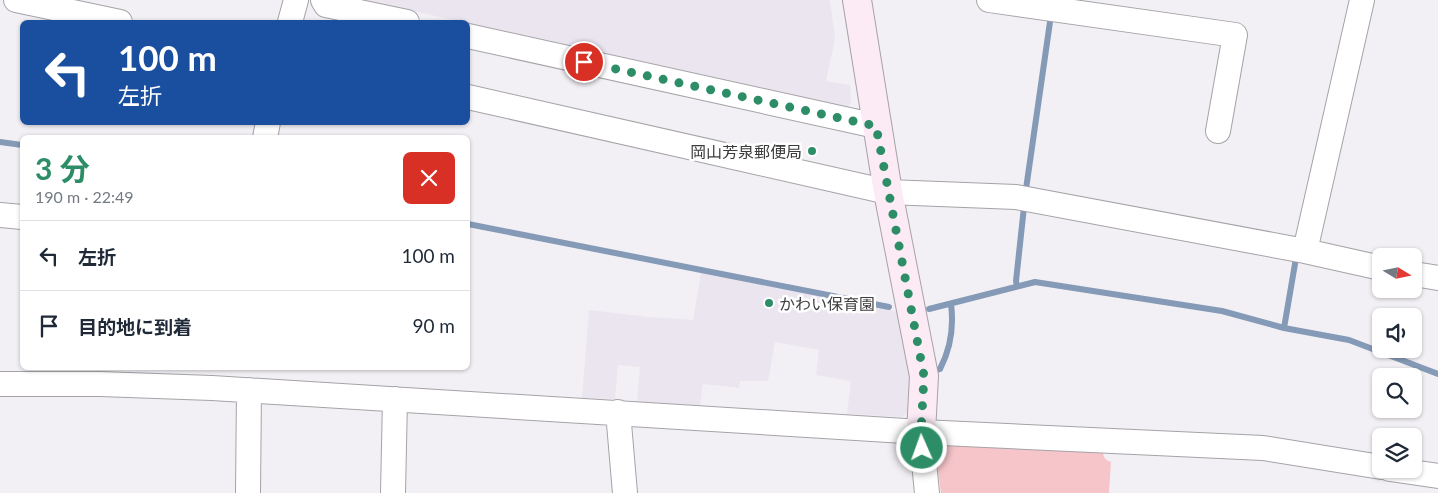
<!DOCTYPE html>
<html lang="ja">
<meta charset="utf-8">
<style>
:root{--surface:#fff;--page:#f2f2f3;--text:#1f2937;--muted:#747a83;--line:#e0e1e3;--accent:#2c8d67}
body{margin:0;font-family:Lato,"Noto Sans JP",sans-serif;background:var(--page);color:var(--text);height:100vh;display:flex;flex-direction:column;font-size:19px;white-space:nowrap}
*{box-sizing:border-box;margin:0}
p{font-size:16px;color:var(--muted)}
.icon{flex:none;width:28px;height:28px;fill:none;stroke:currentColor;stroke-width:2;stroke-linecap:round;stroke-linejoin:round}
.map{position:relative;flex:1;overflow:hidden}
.side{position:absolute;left:20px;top:135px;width:450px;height:235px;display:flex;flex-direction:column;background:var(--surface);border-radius:8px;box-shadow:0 1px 4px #0004}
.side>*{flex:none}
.hud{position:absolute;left:20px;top:20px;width:450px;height:105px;border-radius:8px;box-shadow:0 1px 4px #0004;background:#1a4fa0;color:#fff;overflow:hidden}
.needle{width:32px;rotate:100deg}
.buttons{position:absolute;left:1372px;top:248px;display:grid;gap:10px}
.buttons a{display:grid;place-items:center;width:50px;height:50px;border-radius:8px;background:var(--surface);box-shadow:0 1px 4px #0004;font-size:25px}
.pin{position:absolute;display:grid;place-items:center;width:42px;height:42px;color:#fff;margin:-21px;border:2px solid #fff;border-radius:50%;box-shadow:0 1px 5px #0007}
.me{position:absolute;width:55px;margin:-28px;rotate:358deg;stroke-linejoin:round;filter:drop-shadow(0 0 4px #0008)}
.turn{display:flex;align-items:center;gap:18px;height:105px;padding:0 15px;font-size:22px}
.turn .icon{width:65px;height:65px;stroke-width:2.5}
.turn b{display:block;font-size:35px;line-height:42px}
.round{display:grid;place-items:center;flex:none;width:52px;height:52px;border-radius:8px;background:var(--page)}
.headline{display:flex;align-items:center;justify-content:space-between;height:85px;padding:0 15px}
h1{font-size:30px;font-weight:700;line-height:38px;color:var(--accent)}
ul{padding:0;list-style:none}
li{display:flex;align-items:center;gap:15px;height:70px;padding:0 15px;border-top:1px solid var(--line)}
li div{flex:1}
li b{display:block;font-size:19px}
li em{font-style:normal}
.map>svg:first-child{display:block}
</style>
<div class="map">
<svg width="1438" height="493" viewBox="0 0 1438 493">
<rect width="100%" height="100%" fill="#f2f0f4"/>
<path fill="#ebe5f0" d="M363 0H830L835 39 826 81 850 85 851 102 848 107Z
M701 273 900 312 910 382 911 410 902 417 847 414 851 381 816 375 819 350 775 342 768 381H740L739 388 703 384 700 407 637 402 640 367 618 365 615 399 582 398 589 310 649 317 693 320Z"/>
<path fill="#f6c5c9" d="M934 440 1103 451C1103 457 1105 460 1111 462L1109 493H941Z"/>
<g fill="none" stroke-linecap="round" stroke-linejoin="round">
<path stroke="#849ab6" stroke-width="6" d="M0 142 22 145
M1026 189 1051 15
M468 224 889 307
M1017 286 1016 281 1024 207
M929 309 1035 282 1222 311 1284 328 1349 340 1438 374
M1284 328 1296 258
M934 371 940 369C951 348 954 327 951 304"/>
<g stroke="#a5a3a7" stroke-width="26">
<path id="street" d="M16 0 120 22
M323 0 326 5 407 22
M989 0 1235 35 1218 131
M1362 0 1305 251 1381 268
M290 22 296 0
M468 36 876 126
M468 97 888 192 1016 197 1305 251
M265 138 268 122
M0 215 22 217
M1414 274 1438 278
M0 384H100L212 388 921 432 1263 448 1381 467
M618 412 625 493
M921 432 927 493
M1390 469 1438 476
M248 493 249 390
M393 493 395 399"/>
</g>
<g stroke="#a5a3a7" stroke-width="30">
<path id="secondary" d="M857 0 888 192 924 376 921 432"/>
</g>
<use href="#street" stroke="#fff" stroke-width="24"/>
<use href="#secondary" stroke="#fceaf5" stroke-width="28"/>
</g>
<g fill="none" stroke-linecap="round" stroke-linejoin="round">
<path stroke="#2c8d67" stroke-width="9" stroke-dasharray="0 16.2" d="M584 62 876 126 924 376 921 432 922 448"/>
</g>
<g fill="#2c8d67" stroke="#fffeff" stroke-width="2">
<circle cx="812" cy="151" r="5"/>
<circle cx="769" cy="303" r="5"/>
</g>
<g text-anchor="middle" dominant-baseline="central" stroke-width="5" stroke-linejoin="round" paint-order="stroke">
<g font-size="16" fill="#3d3c3e" stroke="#fffeff" text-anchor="end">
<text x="802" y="151">岡山芳泉郵便局</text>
<text x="779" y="303" text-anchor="start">かわい保育園</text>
</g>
</g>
</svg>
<div class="buttons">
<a><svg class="needle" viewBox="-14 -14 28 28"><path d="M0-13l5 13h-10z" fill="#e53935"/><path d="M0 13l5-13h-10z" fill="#747a83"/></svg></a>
<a><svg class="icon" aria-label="sound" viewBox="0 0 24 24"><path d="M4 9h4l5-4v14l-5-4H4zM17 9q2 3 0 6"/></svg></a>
<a><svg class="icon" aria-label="search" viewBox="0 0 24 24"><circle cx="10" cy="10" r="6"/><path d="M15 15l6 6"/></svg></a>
<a><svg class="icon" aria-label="layers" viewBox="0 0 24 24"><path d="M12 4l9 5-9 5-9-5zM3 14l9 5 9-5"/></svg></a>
</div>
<div class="pin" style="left:584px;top:62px;background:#d93025"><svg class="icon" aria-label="arrive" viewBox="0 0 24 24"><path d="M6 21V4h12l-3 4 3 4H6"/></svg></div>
<svg class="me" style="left:922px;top:448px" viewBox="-20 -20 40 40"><circle r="17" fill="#2c8d67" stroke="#fff" stroke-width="3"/><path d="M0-11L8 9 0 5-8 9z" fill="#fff"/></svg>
<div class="hud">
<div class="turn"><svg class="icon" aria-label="left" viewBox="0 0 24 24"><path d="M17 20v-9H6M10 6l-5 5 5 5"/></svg><div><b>100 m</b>左折</div></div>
</div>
<section class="side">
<div class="headline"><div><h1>3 分</h1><p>190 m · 22:49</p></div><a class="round" style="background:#d93025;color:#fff"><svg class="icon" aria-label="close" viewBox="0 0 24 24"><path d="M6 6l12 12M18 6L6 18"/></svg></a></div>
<ul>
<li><svg class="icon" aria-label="left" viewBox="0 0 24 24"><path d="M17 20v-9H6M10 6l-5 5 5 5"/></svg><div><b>左折</b></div><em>100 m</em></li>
<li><svg class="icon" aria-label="arrive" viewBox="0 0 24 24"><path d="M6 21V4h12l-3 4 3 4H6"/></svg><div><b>目的地に到着</b></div><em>90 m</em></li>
</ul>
</section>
</div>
